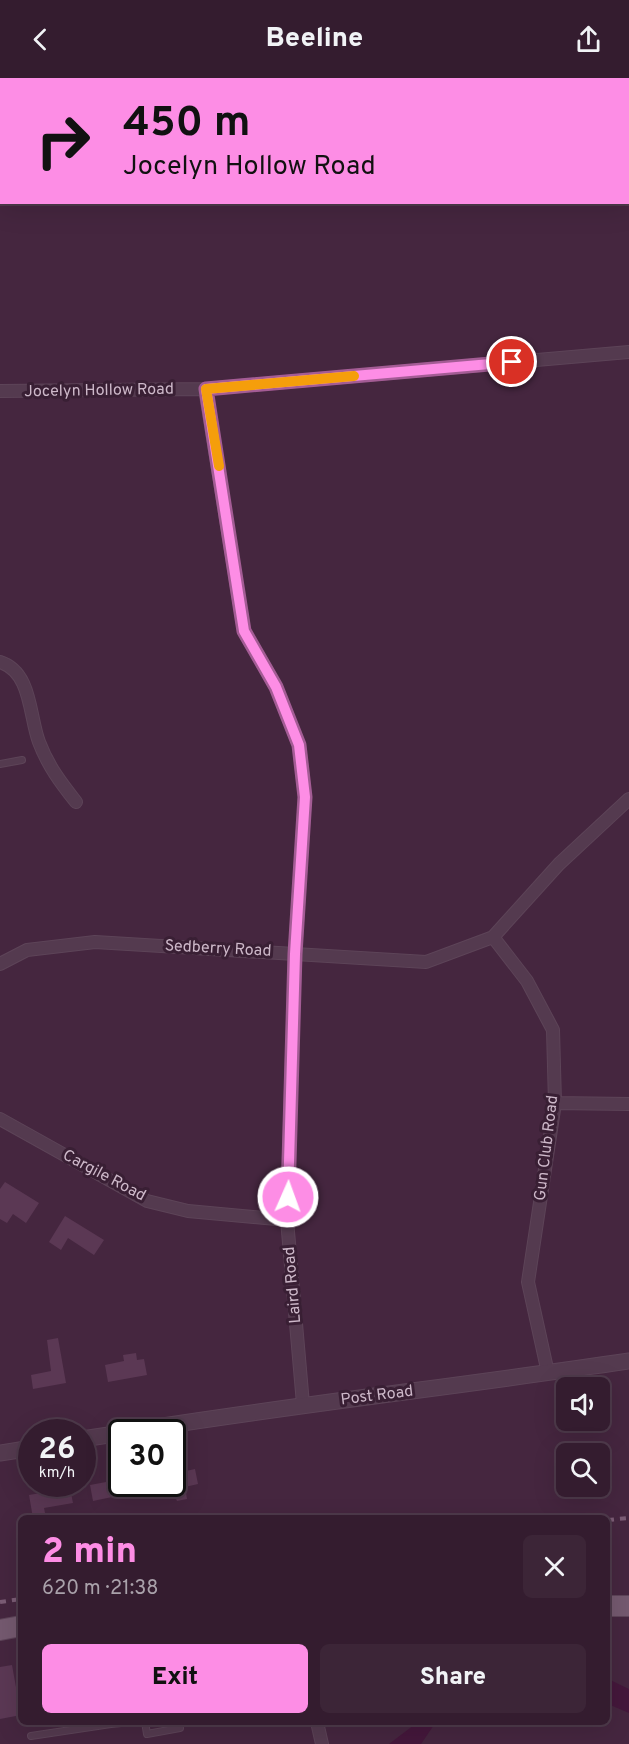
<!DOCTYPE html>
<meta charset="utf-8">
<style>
:root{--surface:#341c2f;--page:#3c2537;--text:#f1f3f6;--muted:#a9a1aa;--line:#4e3a4b;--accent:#fd8de5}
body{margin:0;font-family:Overpass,sans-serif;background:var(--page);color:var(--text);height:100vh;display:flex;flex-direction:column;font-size:22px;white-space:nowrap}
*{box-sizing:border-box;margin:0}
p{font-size:20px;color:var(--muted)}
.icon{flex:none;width:33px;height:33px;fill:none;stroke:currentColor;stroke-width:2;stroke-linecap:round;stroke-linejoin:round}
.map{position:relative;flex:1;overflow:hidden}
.details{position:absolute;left:18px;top:1437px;width:592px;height:210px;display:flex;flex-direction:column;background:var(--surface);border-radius:9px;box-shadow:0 6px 24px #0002,0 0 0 2px var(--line)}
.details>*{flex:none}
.hud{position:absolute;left:0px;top:0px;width:630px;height:126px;box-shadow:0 6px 24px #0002,0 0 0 2px var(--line);background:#fd8de5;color:#111;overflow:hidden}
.tools{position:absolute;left:556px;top:1299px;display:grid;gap:12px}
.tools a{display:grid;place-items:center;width:54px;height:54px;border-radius:9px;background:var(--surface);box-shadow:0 6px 24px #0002,0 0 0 2px var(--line);font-size:30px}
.speed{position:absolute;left:18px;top:1341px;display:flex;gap:12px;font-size:30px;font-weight:700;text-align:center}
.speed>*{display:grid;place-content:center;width:78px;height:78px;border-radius:50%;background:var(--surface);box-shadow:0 6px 24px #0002,0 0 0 2px var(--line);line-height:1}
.speed small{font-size:15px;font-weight:400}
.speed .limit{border:3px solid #111;border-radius:9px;background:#fff;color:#111}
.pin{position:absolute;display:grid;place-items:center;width:51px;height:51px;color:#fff;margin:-26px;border:3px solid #fff;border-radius:50%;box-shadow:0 2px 6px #0007}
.me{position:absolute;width:66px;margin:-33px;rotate:2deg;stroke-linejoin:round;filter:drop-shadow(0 0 4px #0008)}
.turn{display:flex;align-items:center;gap:21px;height:126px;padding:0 24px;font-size:27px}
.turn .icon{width:78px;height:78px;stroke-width:2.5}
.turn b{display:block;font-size:42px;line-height:51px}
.round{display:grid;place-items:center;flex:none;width:63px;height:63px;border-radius:9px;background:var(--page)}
.head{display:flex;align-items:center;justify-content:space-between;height:102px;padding:0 24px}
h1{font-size:36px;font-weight:800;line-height:45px;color:var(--accent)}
.button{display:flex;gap:12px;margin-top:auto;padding:12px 24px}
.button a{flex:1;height:69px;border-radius:9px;background:var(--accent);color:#111;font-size:24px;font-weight:800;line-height:69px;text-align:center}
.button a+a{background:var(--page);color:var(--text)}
header{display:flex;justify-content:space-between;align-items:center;height:78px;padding:0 24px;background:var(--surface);font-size:27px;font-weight:800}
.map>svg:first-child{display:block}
</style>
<header><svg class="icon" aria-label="back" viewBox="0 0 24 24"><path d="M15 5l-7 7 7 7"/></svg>Beeline<svg class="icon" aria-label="share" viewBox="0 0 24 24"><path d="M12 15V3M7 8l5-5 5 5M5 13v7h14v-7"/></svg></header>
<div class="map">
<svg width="629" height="1666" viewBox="0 0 629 1666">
<rect width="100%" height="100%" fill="#45263f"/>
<path fill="#44173b" d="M608 1601 629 1611V1635L608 1626Z
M418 1644H436L421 1666H389Z"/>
<path fill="#5b3854" d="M5 1104 39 1125 26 1145 13 1136 7 1145 0 1141V1111Z
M65 1138 104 1162 94 1177 68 1160 61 1172 49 1164Z
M58 1260 66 1305 33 1311 31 1297 51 1293 47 1262Z
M136 1275 137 1282 144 1281 147 1297 108 1304 105 1287 124 1283 123 1277Z
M195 1391 198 1406 185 1409 187 1421 177 1423 172 1411V1396Z
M122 1401V1406H134L136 1414 93 1423 90 1407Z
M70 1410 73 1425 44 1430 46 1440H33L29 1417Z
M12 1587 21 1637 0 1641V1589Z"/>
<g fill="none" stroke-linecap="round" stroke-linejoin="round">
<g stroke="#5d4458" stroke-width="8">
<path id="service" d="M0 686 22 682
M145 1644 147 1656 180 1650 178 1644
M111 1646 132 1644
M31 1658 111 1646V1644"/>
</g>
<g stroke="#5d4458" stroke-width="14">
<path id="minor" d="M610 0 611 2
M628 46 629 47
M205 311 244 553 276 609 299 667 305 719 295 876 287 1142 303 1326
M0 313 205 311 629 274
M0 584C32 594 29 638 39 664 48 688 61 705 76 724
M493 859 527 903 553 952 555 1025 528 1204 548 1295
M0 886 27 872 95 864 426 884 493 859 559 786 629 721
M555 1025 629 1026
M0 1041 147 1123 188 1133 287 1142
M317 1644 322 1666"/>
</g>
<g stroke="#5d4458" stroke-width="17">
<path id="tertiary" d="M124 1354C292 1327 461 1308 629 1283
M82 1361 122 1355
M0 1375 32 1370"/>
</g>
<g stroke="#5d4458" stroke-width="22">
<path id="primary" d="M608 1528H629
M0 1552 21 1548"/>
</g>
<use href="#service" stroke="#543a4f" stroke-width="6"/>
<use href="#minor" stroke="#543a4f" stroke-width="12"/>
<use href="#tertiary" stroke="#543a4f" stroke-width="15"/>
<use href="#primary" stroke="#74596f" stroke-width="20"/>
<path stroke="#7b5c75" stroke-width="4" stroke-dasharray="6 6" stroke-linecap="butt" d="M608 1442 629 1440
M0 1524 21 1521"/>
</g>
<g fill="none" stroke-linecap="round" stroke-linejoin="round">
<g stroke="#a45c95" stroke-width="15">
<path id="route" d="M288 1119 295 876 305 719 299 667 276 609 244 553 206 311 512 284"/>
</g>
<use href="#route" stroke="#fd8de5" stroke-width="10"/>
<path stroke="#f59e0b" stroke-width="10" d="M219 388 206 311 354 298"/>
</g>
<g text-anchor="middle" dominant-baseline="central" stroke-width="6" stroke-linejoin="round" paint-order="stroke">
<g font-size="16" fill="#cdb8c9" stroke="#391f34">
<text transform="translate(99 313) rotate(-1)">Jocelyn Hollow Road</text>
<text transform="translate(218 871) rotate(3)">Sedberry Road</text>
<text transform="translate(547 1070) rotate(-83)">Gun Club Road</text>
<text transform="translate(104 1098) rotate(28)">Cargile Road</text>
<text transform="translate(293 1207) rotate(-95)">Laird Road</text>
<text transform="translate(377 1318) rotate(-7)">Post Road</text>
</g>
</g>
</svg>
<div class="tools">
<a><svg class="icon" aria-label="sound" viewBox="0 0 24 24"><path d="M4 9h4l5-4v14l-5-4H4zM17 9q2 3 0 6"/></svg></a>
<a><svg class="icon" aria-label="search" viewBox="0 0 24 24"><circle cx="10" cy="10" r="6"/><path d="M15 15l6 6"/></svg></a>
</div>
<div class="speed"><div>26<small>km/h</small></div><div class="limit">30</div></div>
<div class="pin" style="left:512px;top:284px;background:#d93025"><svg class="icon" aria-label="arrive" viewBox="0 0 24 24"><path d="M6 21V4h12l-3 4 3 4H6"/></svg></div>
<svg class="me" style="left:288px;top:1119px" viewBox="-20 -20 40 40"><circle r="17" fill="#fd8de5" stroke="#fff" stroke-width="3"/><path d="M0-11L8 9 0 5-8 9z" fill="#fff"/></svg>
<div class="hud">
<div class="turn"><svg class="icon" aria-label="right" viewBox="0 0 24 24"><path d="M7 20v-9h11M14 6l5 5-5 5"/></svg><div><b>450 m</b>Jocelyn Hollow Road</div></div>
</div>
<section class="details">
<div class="head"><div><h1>2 min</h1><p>620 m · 21:38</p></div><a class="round"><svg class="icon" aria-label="close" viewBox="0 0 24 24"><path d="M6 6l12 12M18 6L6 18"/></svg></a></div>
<div class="button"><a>Exit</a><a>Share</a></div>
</section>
</div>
